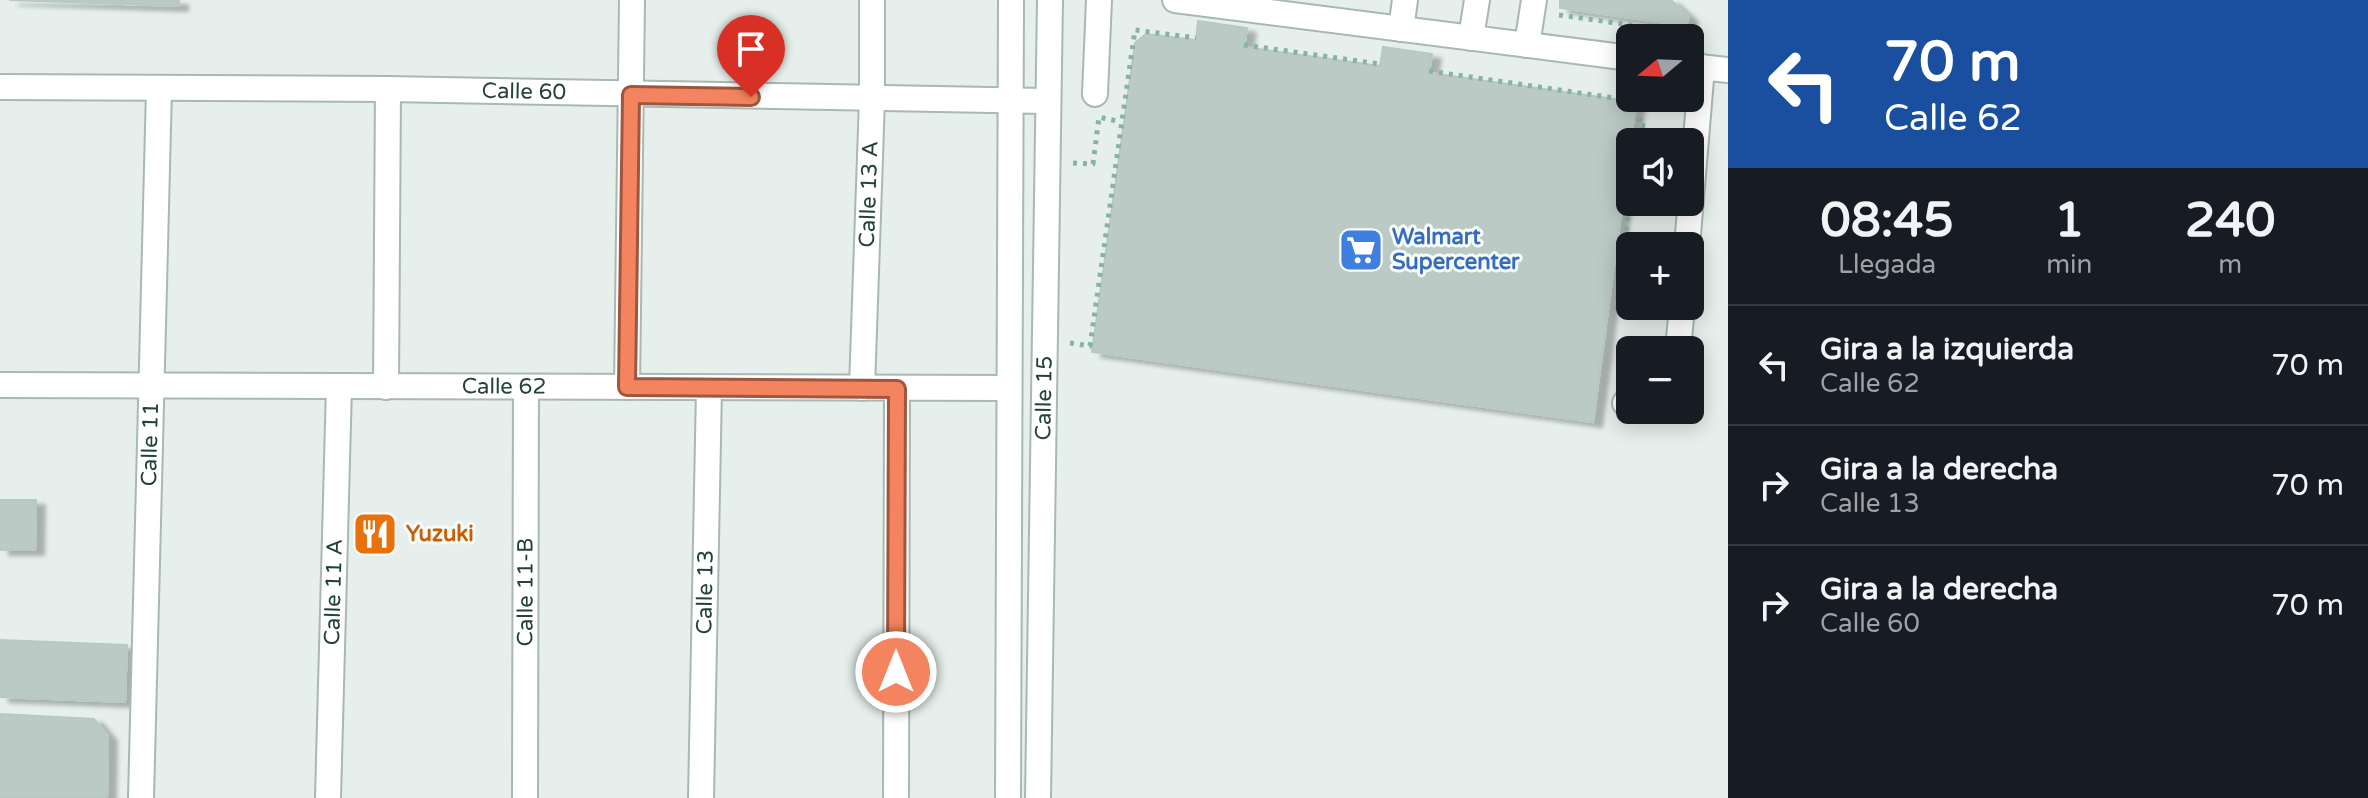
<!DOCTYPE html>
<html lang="es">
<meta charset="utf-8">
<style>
:root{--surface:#171b24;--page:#242831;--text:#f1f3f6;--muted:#9ea1a6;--line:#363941}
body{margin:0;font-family:"Varela Round",sans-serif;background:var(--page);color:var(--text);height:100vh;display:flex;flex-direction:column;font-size:30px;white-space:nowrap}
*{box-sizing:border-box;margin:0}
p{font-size:26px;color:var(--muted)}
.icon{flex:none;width:44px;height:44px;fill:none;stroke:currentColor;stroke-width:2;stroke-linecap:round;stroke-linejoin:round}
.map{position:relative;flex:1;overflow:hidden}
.panel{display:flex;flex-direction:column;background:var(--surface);width:640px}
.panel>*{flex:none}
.guide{background:#1a4fa0;color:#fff;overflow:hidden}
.needle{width:52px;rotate:251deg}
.fabs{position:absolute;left:1616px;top:24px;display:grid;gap:16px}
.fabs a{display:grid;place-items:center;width:88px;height:88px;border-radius:12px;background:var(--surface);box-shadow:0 4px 20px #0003;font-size:40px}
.pin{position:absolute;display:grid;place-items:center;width:68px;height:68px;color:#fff;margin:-82px -34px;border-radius:50% 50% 50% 0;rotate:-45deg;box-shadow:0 0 8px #0007}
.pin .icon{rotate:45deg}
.me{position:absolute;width:88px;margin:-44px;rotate:0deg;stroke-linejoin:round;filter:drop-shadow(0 0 6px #0008)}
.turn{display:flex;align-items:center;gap:28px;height:168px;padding:0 24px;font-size:36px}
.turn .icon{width:104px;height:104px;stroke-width:2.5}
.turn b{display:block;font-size:56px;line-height:68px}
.eta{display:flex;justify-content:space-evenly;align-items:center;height:136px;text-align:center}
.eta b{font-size:48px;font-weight:700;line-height:56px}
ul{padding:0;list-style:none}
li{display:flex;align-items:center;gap:24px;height:120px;padding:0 24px;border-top:2px solid var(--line)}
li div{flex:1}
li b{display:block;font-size:30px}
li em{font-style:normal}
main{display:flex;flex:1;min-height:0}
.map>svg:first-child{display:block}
</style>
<main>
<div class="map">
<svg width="1728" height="798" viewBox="0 0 1728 798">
<defs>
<filter id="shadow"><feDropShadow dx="9" dy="5" stdDeviation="2" flood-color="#0004"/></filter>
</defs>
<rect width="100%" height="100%" fill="#e6efeb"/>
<path fill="#bbcac4" stroke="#b8c9c2" stroke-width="2" filter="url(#shadow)" d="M9 0H179V6Z
M1560 0H1671L1689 17 1686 26 1560 8Z
M1198 21 1247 28 1244 47 1380 66 1383 47 1432 54 1429 73 1636 102 1593 422 1092 352 1135 43 1146 34 1196 40Z
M0 500H36L35 550H0Z
M0 640 127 645 125 702 0 697Z
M0 714 94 719 108 736 107 798H0Z"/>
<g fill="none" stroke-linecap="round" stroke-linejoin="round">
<g stroke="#a8b8b2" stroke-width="28">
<g id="minor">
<path d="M1175 0 1630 58"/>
<path d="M1401 29 1405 0"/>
<path d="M1471 38 1477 0"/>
<path d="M1527 45 1534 0"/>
<path d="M1690 66 1728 70"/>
<path id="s1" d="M0 87 388 89 1048 101"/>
<path d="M1095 94 1099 0"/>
<path d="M1687 246 1702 67"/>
<path d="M1678 350 1682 306"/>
<path id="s2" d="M0 385 1008 388"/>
<path d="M386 387 388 89"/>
<path d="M627 387 632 0"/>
<path id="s3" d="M862 388 872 99V0"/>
<path d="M1625 403 1630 404"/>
<path id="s4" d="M141 798 159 89"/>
<path id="s5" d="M328 798 339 386"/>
<path id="s6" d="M525 798 526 387"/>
<path id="s7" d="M701 798 709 388"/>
<path d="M896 798 897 389"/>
<path d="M1008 798 1011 0"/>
<path id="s8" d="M1038 798 1050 0"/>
</g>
</g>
<path stroke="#86b3a5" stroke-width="5" stroke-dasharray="4 6" stroke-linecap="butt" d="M1559 15 1680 32
M1244 45 1380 64
M1429 71 1642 102
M1643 98 1639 125 1645 126
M1637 142 1639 125
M1073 163 1093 164 1099 117 1121 122
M1616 310 1630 198
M1070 343 1090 346 1135 30 1196 38"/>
<use href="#minor" stroke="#fff" stroke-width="24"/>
</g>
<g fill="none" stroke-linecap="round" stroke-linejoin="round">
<g stroke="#9f563e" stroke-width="20">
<path id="route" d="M751 97 631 95 627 387 897 389 896 672"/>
</g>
<use href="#route" stroke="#f4845f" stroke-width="14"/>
</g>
<defs>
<g id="supermarket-square" transform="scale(2.3)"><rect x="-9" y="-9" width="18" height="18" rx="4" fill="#3f7fe0" stroke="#f7fbf9"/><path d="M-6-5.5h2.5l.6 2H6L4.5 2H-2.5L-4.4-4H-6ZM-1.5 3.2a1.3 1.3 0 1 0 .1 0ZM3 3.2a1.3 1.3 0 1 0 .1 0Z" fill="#fff"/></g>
<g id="restaurant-square" transform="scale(2.3)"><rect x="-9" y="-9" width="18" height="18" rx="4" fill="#e8710a" stroke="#f7fbf9"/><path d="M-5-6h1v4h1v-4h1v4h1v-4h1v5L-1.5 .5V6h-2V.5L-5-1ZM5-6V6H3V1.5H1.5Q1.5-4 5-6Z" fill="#fff"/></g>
</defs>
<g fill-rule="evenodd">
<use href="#supermarket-square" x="1361" y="250"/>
<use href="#restaurant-square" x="375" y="534"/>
</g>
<g text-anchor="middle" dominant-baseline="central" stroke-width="6" stroke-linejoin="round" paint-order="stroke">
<g font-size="22" fill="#24423a" stroke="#f7fbf9">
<text stroke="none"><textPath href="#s1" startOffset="524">Calle 60</textPath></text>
<text stroke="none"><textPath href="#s3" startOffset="194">Calle 13 A</textPath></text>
<text stroke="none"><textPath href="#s2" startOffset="504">Calle 62</textPath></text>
<text stroke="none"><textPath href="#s8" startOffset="400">Calle 15</textPath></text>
<text stroke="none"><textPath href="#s4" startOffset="354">Calle 11</textPath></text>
<text stroke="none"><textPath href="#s5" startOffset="206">Calle 11 A</textPath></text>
<text stroke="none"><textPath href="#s6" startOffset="206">Calle 11-B</textPath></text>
<text stroke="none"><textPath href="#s7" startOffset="206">Calle 13</textPath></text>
</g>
<g font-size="22" font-weight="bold" fill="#366cbe" stroke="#f7fbf9" text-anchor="start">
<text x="1392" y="237">Walmart<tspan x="1392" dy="25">Supercenter</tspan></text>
</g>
<g font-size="22" font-weight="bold" fill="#c56008" stroke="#f7fbf9" text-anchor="start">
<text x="406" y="534">Yuzuki</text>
</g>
</g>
</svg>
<div class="fabs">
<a><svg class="needle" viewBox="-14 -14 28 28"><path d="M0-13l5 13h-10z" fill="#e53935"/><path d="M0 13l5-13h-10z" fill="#9ea1a6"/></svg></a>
<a><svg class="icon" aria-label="sound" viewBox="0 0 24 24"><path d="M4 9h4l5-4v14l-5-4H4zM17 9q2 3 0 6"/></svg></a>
<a>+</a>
<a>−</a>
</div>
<div class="pin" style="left:751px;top:97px;background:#d93025"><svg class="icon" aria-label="arrive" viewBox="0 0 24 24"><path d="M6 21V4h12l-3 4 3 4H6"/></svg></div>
<svg class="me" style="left:896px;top:672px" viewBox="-20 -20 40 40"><circle r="17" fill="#f4845f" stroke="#fff" stroke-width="3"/><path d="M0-11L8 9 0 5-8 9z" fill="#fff"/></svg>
</div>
<section class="panel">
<div class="guide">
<div class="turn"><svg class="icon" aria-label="left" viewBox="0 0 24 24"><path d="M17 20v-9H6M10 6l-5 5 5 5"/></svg><div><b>70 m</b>Calle 62</div></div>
</div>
<div class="eta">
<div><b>08:45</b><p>Llegada</p></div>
<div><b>1</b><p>min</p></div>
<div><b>240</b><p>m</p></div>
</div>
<ul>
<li><svg class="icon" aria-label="left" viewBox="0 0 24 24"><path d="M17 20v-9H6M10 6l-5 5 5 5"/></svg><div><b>Gira a la izquierda</b><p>Calle 62</p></div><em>70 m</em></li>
<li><svg class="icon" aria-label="right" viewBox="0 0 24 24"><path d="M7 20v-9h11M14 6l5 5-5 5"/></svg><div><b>Gira a la derecha</b><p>Calle 13</p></div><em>70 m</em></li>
<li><svg class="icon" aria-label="right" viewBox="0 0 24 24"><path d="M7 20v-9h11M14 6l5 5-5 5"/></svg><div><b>Gira a la derecha</b><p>Calle 60</p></div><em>70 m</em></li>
</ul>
</section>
</main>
